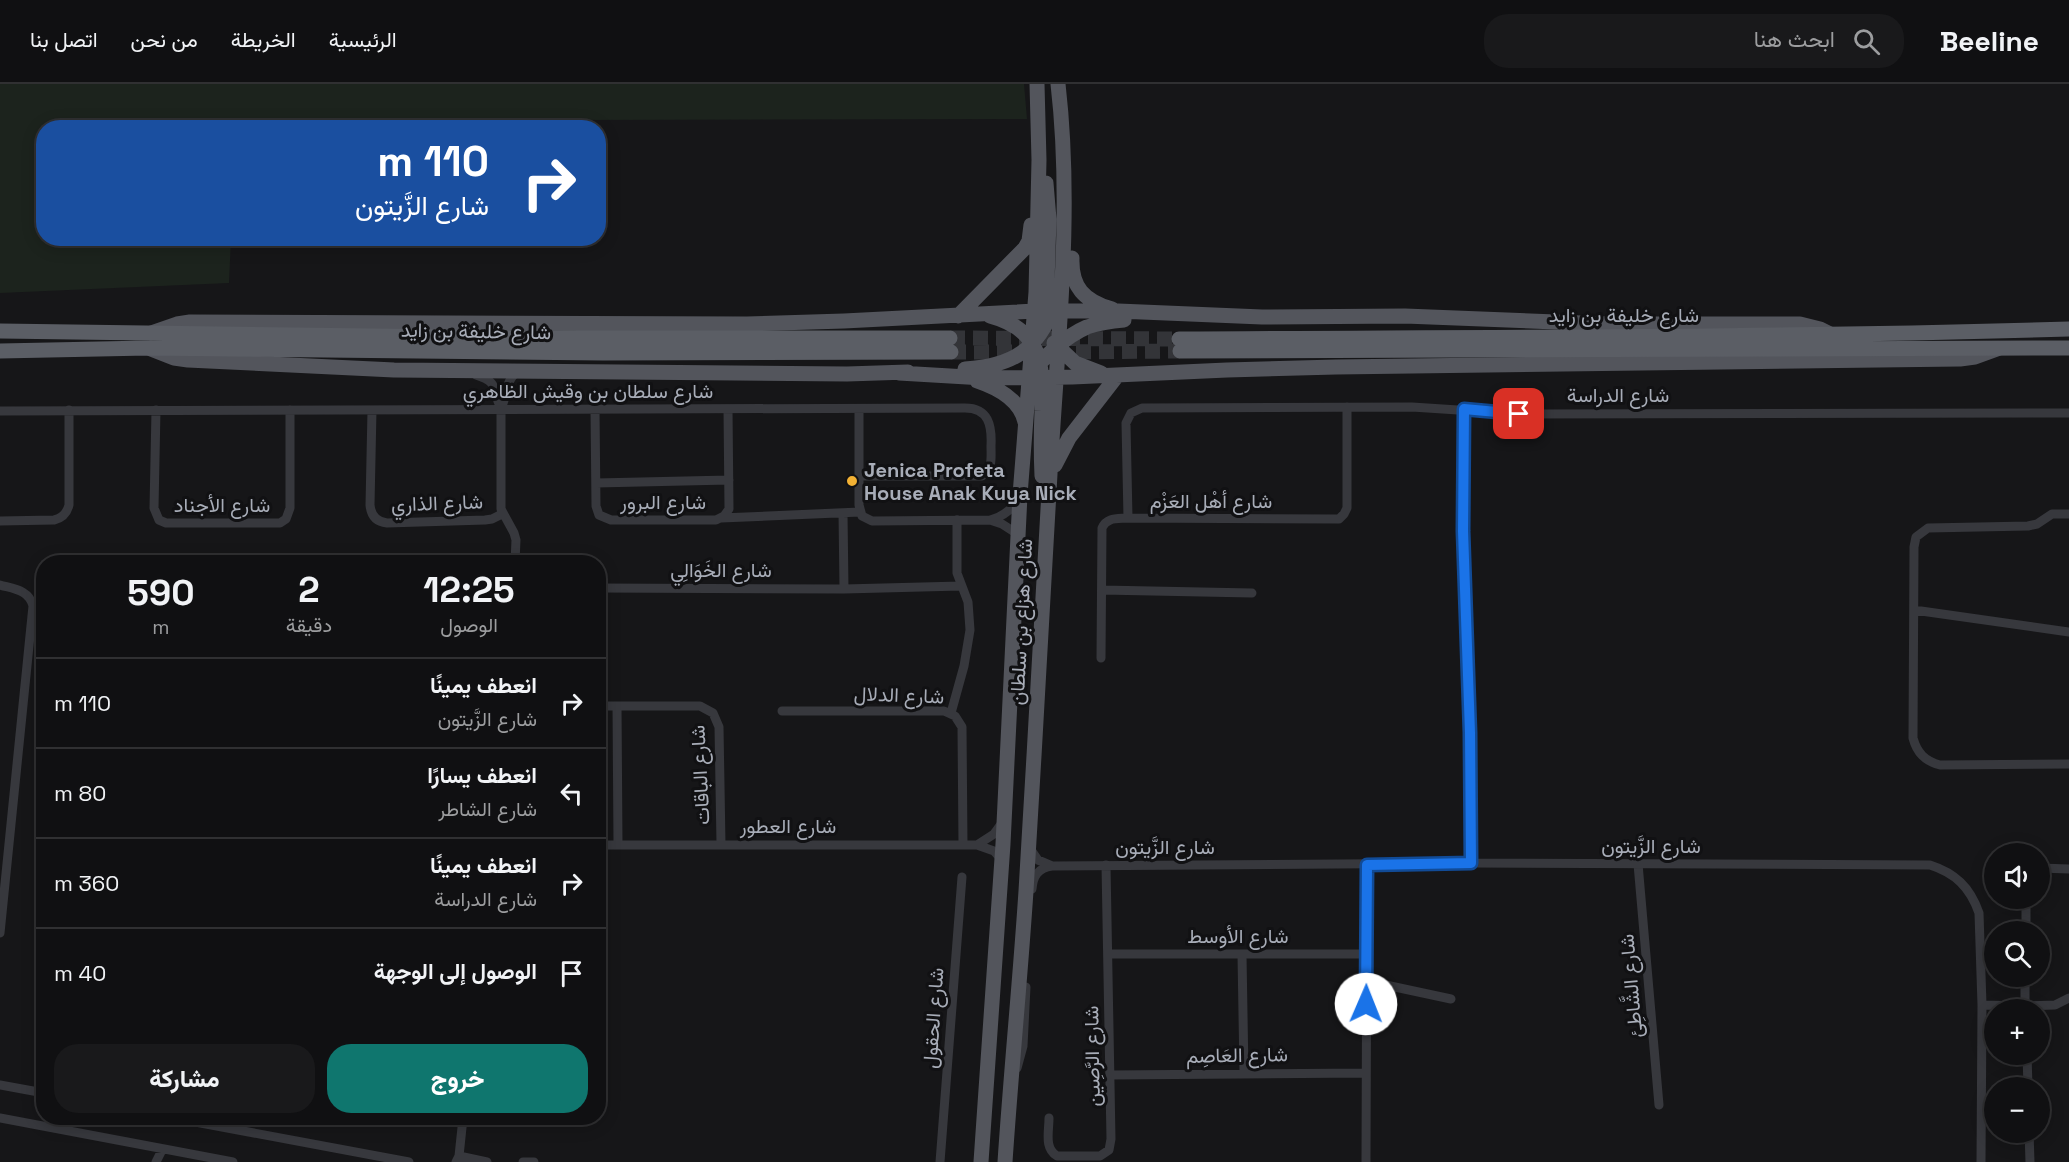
<!DOCTYPE html>
<html lang="ar">
<meta charset="utf-8">
<style>
:root{--surface:#101012;--page:#19191b;--text:#f1f3f6;--muted:#9c9d9f;--line:#303032;--accent:#0f766e}
body{margin:0;font-family:"Space Grotesk",Vazirmatn,sans-serif;background:var(--page);color:var(--text);direction:rtl;height:100vh;display:flex;flex-direction:column;font-size:22px;white-space:nowrap}
*{box-sizing:border-box;margin:0}
p{font-size:20px;color:var(--muted)}
.icon{flex:none;width:33px;height:33px;fill:none;stroke:currentColor;stroke-width:2;stroke-linecap:round;stroke-linejoin:round}
.map{position:relative;flex:1;overflow:hidden;direction:ltr}
.drawer{position:absolute;left:36px;top:471px;width:570px;height:570px;display:flex;flex-direction:column;background:var(--surface);border-radius:24px;box-shadow:0 3px 15px #0003,0 0 0 2px var(--line);direction:rtl}
.drawer>*{flex:none}
.guide{position:absolute;left:36px;top:36px;width:570px;height:126px;border-radius:24px;box-shadow:0 3px 15px #0003,0 0 0 2px var(--line);direction:rtl;background:#1a4fa0;color:#fff;overflow:hidden}
.tools{position:absolute;left:1984px;top:759px;display:grid;gap:12px}
.tools a{display:grid;place-items:center;width:66px;height:66px;border-radius:50%;background:var(--surface);box-shadow:0 3px 15px #0003,0 0 0 2px var(--line);font-size:30px}
.pin{position:absolute;display:grid;place-items:center;width:51px;height:51px;color:#fff;margin:-26px;border-radius:12px;box-shadow:0 3px 9px #0006}
.me{position:absolute;width:66px;margin:-33px;rotate:1deg;stroke-linejoin:round;filter:drop-shadow(0 0 4px #0008)}
.turn{display:flex;align-items:center;gap:21px;height:126px;padding:0 18px;font-size:27px}
.turn .icon{width:78px;height:78px;stroke-width:2.5}
.turn b{display:block;font-size:42px;line-height:51px}
.eta{display:flex;justify-content:space-evenly;align-items:center;height:102px;text-align:center}
.eta b{font-size:36px;font-weight:800;line-height:42px}
.button{display:flex;gap:12px;margin-top:auto;padding:12px 18px}
.button a{flex:1;height:69px;border-radius:24px;background:var(--accent);color:#fff;font-size:24px;font-weight:800;line-height:69px;text-align:center}
.button a+a{background:var(--page);color:var(--text)}
ul{padding:0;list-style:none}
li{display:flex;align-items:center;gap:18px;height:90px;padding:0 18px;border-top:2px solid var(--line)}
li div{flex:1}
li b{display:block;font-size:22px}
li em{font-style:normal}
header{display:flex;align-items:center;gap:36px;box-sizing:border-box;height:84px;padding:0 30px;background:var(--surface);border-bottom:2px solid var(--line)}
header strong{font-size:28px}
nav{display:flex;gap:33px;margin-inline-start:auto;font-size:21px}
.search{width:420px;height:54px;background:var(--page);display:flex;align-items:center;gap:15px;box-sizing:border-box;padding:0 21px;border-radius:24px;color:var(--muted);font-size:22px}
.map>svg:first-child{display:block}
</style>
<header>
<strong>Beeline</strong>
<div class="search"><svg class="icon" aria-label="search" viewBox="0 0 24 24"><circle cx="10" cy="10" r="6"/><path d="M15 15l6 6"/></svg>ابحث هنا</div>
<nav><a>الرئيسية</a><a>الخريطة</a><a>من نحن</a><a>اتصل بنا</a></nav>
</header>
<div class="map">
<svg width="2069" height="1078" viewBox="0 0 2069 1078">
<rect width="100%" height="100%" fill="#161618"/>
<path fill="#1c231d" d="M0 0H1024L1027 35 578 36V44H44V154L231 155 229 199 0 209Z"/>
<g fill="none" stroke-linecap="round" stroke-linejoin="round">
<path stroke="#333438" stroke-width="15" stroke-dasharray="15 8" stroke-linecap="butt" d="M950 254 1179 255
M951 268H1029
M1053 268 1180 267"/>
<path stroke="#37383d" stroke-width="9" d="M476 291C501 299 491 306 501 324
M859 325V421L862 432 872 437 990 436 1002 440 1019 451
M1464 325C1463 477 1469 628 1471 779
M156 326 154 424 159 436 166 439H280L286 435 290 424V326
M372 326 370 421C371 432 377 438 387 439L485 436 492 435 502 430
M595 326 596 422 599 431 611 436H716L724 432 729 425 728 325
M0 327 965 324C989 324 992 342 991 362 991 374 993 385 982 392H859
M596 399 729 396
M843 429 844 505
M2069 430H2052L2037 440 2028 442 1928 444 1916 453 1914 463 1913 654C1917 669 1925 677 1940 681L2069 680
M721 434 860 428
M1128 434 1126 339 1131 329 1142 324 1412 323 1519 330 2069 329
M990 436C1002 433 1011 427 1018 415
M0 437 54 436C63 434 67 429 69 421V326
M515 478 516 456 514 449 501 425V324C508 311 504 298 517 288
M0 501C14 505 29 506 33 522L0 849
M598 504 844 505 961 502
M1102 506 1252 509
M1914 526 2069 548
M1101 574 1102 444C1107 433 1117 435 1128 434L1339 435 1344 430 1347 424V323
M598 622H700L713 629 719 643 721 760
M617 622 618 761
M782 627H944L955 632 962 643 963 761
M951 629 964 582 970 546 968 518 957 489V436
M598 761H977L994 767 1002 776
M977 761 994 750 1002 739
M1029 763 1038 776 1052 782
M1638 780 1659 1021
M2040 784 2069 785
M1032 805C1033 792 1038 784 1052 782L1471 779 1930 781C1955 789 1970 803 1979 829L1982 921 1981 1078
M2026 848V814
M1108 870H1367
M1242 871 1244 989
M1367 897 1451 915
M1982 921 2025 922V892
M2025 926V922L2055 921 2069 914
M2027 970 2028 1004
M1017 984 1023 962 1026 903
M1110 991 1365 989
M0 1001 44 1009
M0 1034 233 1078
M174 1034 409 1078
M1049 1034C1049 1048 1044 1064 1057 1072H1100L1109 1066 1111 1055 1106 781
M2029 1048 2030 1078
M459 1072 487 1078
M156 1078 162 1066
M456 1078 459 1072 463 1034
M523 1078H534
M940 1078 962 793
M1366 1078 1367 781"/>
<path stroke="#53555c" stroke-width="15" d="M1046 99 1049 135 1046 231
M1072 174C1071 203 1084 217 1112 225
M958 232 1025 164 1029 157 1031 141
M990 232C1043 246 1043 281 1042 327 1041 349 1041 370 1042 392
M151 249 177 240 190 238 747 240 844 237 1035 227H1118L1262 233 1405 232 1607 240H1800L1820 245 1830 250
M1054 259 1075 279 1101 289
M151 265 174 274 188 276 394 286 847 290 908 288
M965 285C1013 282 1038 266 1055 220
M899 289 984 294 1072 293 1227 286 1336 283 1960 275 1975 273 1997 265
M1030 292C1043 273 1066 252 1087 243 1099 239 1112 237 1124 236
M977 297C998 304 1020 316 1025 338
M1055 381 1069 354 1117 292
M981 1078 1003 760 1020 411 1036 208 1039 76 1037 0
M1005 1078C1011 988 1020 898 1026 807 1034 668 1043 529 1050 390 1057 260 1073 130 1058 0"/>
<path stroke="#5b5e65" stroke-width="15" d="M0 247 522 254H950
M1179 255C1476 253 1773 254 2069 245
M0 267 148 264 603 269 951 268
M1180 267 2069 264"/>
</g>
<g fill="none" stroke-linecap="round" stroke-linejoin="round">
<g stroke="#114b97" stroke-width="15">
<path id="route" d="M1366 920 1367 781 1471 779 1470 649 1463 447 1464 325 1519 330"/>
</g>
<use href="#route" stroke="#1a73e8" stroke-width="10"/>
</g>
<circle fill="#f2b134" stroke="#111113" stroke-width="2" cx="852" cy="397" r="6"/>
<g text-anchor="middle" dominant-baseline="central" stroke-width="6" stroke-linejoin="round" paint-order="stroke">
<g font-size="20" fill="#a8adb8" stroke="#111113">
<text x="1624" y="231">شارع خليفة بن زايد</text>
<text transform="translate(476 247) rotate(1)">شارع خليفة بن زايد</text>
<text x="588" y="307">شارع سلطان بن وقيش الظاهري</text>
<text x="1618" y="311">شارع الدراسة</text>
<text x="1211" y="417">شارع أهْل العَزْم</text>
<text x="663" y="418">شارع البرور</text>
<text transform="translate(437 419) rotate(-2)">شارع الذاري</text>
<text x="222" y="421">شارع الأجناد</text>
<text x="721" y="486">شارع الخَوَالِي</text>
<text transform="translate(1021 538) rotate(-87)">شارع هزاع بن سلطان</text>
<text transform="translate(899 611) rotate(2)">شارع الدلال</text>
<text transform="translate(700 691) rotate(-93)">شارع الباقات</text>
<text x="788" y="742">شارع العطور</text>
<text x="1651" y="762">شارع الزَّيتون</text>
<text x="1165" y="763">شارع الزَّيتون</text>
<text x="1238" y="852">شارع الأوسط</text>
<text transform="translate(1631 902) rotate(-95)">شارع الشَّاطِئ</text>
<text transform="translate(933 934) rotate(-86)">شارع الحقول</text>
<text transform="translate(1237 971) rotate(-1)">شارع العَاصِم</text>
<text transform="translate(1092 972) rotate(-91)">شارع الرَّصِين</text>
</g>
<g font-size="20" font-weight="bold" fill="#a8adb8" stroke="#111113" text-anchor="start">
<text x="864" y="386">Jenica Profeta<tspan x="864" dy="23">House Anak Kuya Nick</tspan></text>
</g>
</g>
</svg>
<div class="tools">
<a><svg class="icon" aria-label="sound" viewBox="0 0 24 24"><path d="M4 9h4l5-4v14l-5-4H4zM17 9q2 3 0 6"/></svg></a>
<a><svg class="icon" aria-label="search" viewBox="0 0 24 24"><circle cx="10" cy="10" r="6"/><path d="M15 15l6 6"/></svg></a>
<a>+</a>
<a>−</a>
</div>
<div class="pin" style="left:1519px;top:330px;background:#d93025"><svg class="icon" aria-label="arrive" viewBox="0 0 24 24"><path d="M6 21V4h12l-3 4 3 4H6"/></svg></div>
<svg class="me" style="left:1366px;top:920px" viewBox="-20 -20 40 40"><circle r="19" fill="#fff"/><path d="M0-13L10 11 0 6-10 11z" fill="#1a73e8"/></svg>
<div class="guide">
<div class="turn"><svg class="icon" aria-label="right" viewBox="0 0 24 24"><path d="M7 20v-9h11M14 6l5 5-5 5"/></svg><div><b>110 m</b>شارع الزَّيتون</div></div>
</div>
<section class="drawer">
<div class="eta">
<div><b>12:25</b><p>الوصول</p></div>
<div><b>2</b><p>دقيقة</p></div>
<div><b>590</b><p>m</p></div>
</div>
<ul>
<li><svg class="icon" aria-label="right" viewBox="0 0 24 24"><path d="M7 20v-9h11M14 6l5 5-5 5"/></svg><div><b>انعطف يمينًا</b><p>شارع الزَّيتون</p></div><em>110 m</em></li>
<li><svg class="icon" aria-label="left" viewBox="0 0 24 24"><path d="M17 20v-9H6M10 6l-5 5 5 5"/></svg><div><b>انعطف يسارًا</b><p>شارع الشاطر</p></div><em>80 m</em></li>
<li><svg class="icon" aria-label="right" viewBox="0 0 24 24"><path d="M7 20v-9h11M14 6l5 5-5 5"/></svg><div><b>انعطف يمينًا</b><p>شارع الدراسة</p></div><em>360 m</em></li>
<li><svg class="icon" aria-label="arrive" viewBox="0 0 24 24"><path d="M6 21V4h12l-3 4 3 4H6"/></svg><div><b>الوصول إلى الوجهة</b></div><em>40 m</em></li>
</ul>
<div class="button"><a>خروج</a><a>مشاركة</a></div>
</section>
</div>
